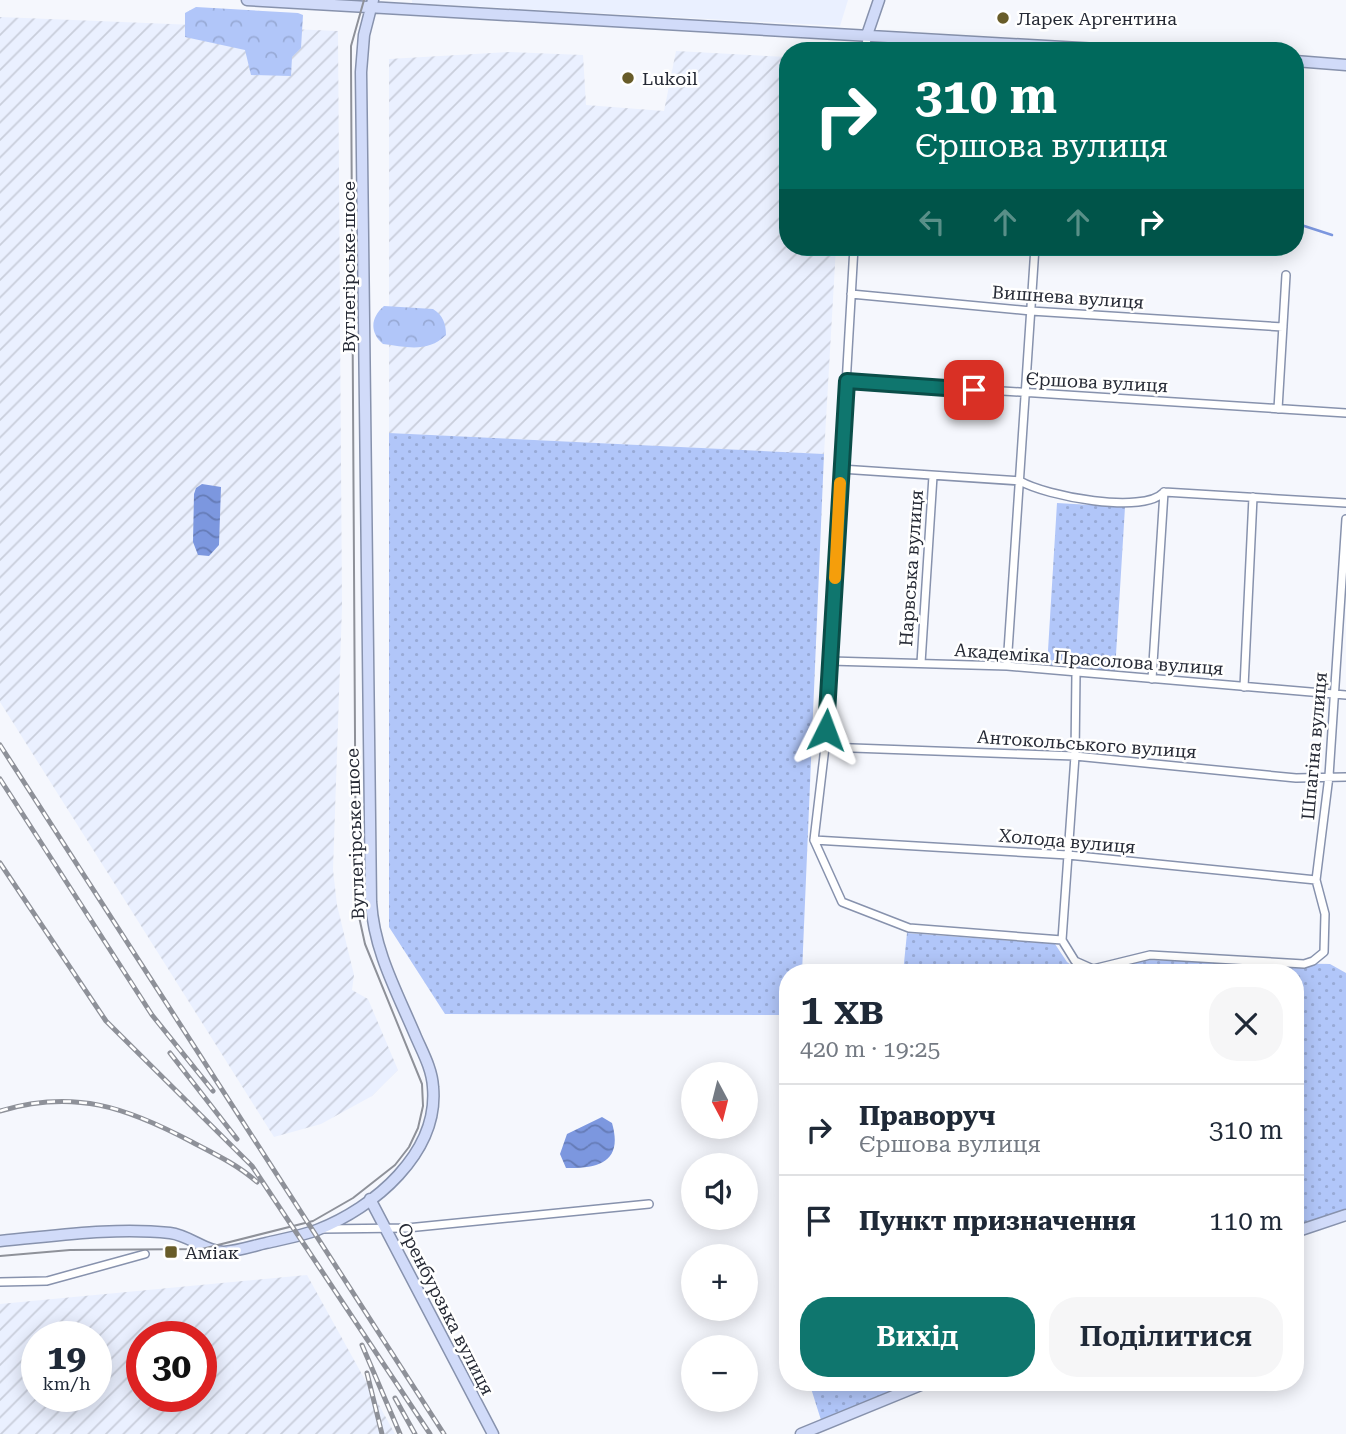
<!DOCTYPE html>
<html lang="uk">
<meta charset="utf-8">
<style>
:root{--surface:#fff;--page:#f6f6f7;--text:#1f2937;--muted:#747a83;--line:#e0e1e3;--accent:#0f766e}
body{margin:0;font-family:"Roboto Serif",serif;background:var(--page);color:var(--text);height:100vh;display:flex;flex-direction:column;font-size:26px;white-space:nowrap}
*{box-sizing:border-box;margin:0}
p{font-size:23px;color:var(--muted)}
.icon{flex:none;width:38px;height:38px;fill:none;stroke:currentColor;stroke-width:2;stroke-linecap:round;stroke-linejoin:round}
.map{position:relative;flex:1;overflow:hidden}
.panel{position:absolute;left:779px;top:964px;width:525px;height:427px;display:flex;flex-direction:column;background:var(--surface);border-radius:28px;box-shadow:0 4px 18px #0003}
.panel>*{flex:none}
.top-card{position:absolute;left:779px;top:42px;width:525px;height:214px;border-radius:28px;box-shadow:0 4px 18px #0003;background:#00695c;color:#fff;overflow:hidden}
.needle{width:46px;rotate:173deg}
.controls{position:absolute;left:681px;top:1062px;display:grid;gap:14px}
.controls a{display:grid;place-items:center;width:77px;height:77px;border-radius:50%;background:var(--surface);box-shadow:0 4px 18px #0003;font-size:35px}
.speed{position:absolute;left:21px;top:1321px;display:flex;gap:14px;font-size:35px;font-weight:700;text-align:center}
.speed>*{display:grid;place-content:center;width:91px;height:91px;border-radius:50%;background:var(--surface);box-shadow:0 4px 18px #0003;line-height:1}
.speed small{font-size:18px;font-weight:400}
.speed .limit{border:10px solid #d22;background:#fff;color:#111}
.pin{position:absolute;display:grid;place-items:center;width:60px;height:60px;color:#fff;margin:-30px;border-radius:14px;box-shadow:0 4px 10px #0006}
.me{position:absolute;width:77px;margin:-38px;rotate:3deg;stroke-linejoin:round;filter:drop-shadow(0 0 5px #0008)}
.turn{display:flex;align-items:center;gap:24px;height:147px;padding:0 21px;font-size:32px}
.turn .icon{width:91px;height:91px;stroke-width:2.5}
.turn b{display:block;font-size:49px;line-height:60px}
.lanes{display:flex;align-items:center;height:66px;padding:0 21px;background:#0003;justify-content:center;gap:35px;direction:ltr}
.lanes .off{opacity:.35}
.round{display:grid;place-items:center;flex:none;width:74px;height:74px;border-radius:28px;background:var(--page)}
.headline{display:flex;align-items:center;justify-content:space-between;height:119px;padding:0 21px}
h1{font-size:42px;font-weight:600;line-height:52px}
.cta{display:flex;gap:14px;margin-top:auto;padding:14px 21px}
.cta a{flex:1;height:80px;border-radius:28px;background:var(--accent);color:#fff;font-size:28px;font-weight:600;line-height:80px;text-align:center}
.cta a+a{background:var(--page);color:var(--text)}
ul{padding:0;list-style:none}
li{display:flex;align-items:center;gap:21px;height:91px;padding:0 21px;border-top:2px solid var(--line)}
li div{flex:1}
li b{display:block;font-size:26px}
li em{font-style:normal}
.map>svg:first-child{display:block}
</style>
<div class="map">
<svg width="1346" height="1434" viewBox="0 0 1346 1434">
<defs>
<pattern id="industrial-furrows" width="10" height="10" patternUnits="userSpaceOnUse" patternTransform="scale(1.75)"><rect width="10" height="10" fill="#eaf0ff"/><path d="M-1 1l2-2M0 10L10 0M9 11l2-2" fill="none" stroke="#c9cedb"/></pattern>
<pattern id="forest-crowns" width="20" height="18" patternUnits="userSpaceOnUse" patternTransform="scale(1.75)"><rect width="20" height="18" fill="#b1c6f9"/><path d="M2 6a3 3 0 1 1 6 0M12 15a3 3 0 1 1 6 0" fill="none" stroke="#98aad6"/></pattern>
<pattern id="garden-dots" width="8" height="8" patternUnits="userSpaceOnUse" patternTransform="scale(1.75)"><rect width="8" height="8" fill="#b1c6f9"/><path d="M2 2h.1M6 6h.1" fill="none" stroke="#98aad6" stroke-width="1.8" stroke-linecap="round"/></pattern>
<pattern id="water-waves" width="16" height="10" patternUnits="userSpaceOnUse" patternTransform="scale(1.75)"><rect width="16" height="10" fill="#7c97df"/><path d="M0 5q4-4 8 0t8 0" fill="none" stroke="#657bb6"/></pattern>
</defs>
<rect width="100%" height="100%" fill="#f5f7fd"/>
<path fill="#eaf0ff" d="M412 0H848L840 26 412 3Z"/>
<path fill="url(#industrial-furrows)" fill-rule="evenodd" d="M0 17 338 31 342 607 333 870 337 905 354 975 352 990 368 999 398 1070 372 1096 321 1124 274 1137 0 702Z
M676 51 787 57 788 247H836L824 454 389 433V59L509 52 583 55 586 105 664 111Z
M307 1275 395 1434H0V1304ZM37 1337H96V1396H37ZM142 1337H201V1396H142Z"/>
<path fill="url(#forest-crowns)" d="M196 7 298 13 303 15 301 48 292 57 291 76 251 75 245 50 185 37V13Z
M384 306 433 309C443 315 446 324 446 335 428 353 406 347 383 344 369 332 371 317 384 306Z"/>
<path fill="url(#garden-dots)" d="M389 433 824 454 802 973H788L787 1015 445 1014 389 927Z
M1057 503 1125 507 1115 671 1047 667Z
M907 933 1055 944 1067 962 1082 973H903Z
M1142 960 1330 964 1346 973V1212L1295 1227V973H1104Z
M787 1161H788L787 1348 780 1210Z
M809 1382H912V1383L821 1420Z"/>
<path fill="url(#water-waves)" d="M202 484 221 487 219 545 209 556 198 555 193 542 194 494 196 488Z
M602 1117 612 1123C623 1161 600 1169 566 1168L560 1154 567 1134Z"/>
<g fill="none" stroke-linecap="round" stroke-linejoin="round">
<path stroke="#7c97df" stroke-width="2.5" d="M1295 223 1332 235"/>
<g stroke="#8792ad" stroke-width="10">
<path id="street" d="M866 51 867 35
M851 294 1031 311 1283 327
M847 381 1346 413
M1278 409 1286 275
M841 469 1020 481C1046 496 1143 515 1164 492
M1164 492 1346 503
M830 661 1007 666 1346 695
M921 663 933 476
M1007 666 1035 247
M1152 679 1164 492
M1244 687 1253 497
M825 747 1075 756 1296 778 1346 777
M814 840 842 902 909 928 1062 940 1075 961 1093 969 1150 955 1304 964 1313 961 1324 952 1325 914 1316 880 1329 776 1346 519
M814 840 825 747 854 247
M814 840 1068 855 1316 880
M1062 940 1075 756 1076 673
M322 1229 407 1228 649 1204
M0 1282 47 1281 145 1254"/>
</g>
<g stroke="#8792ad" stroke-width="13">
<path id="secondary" d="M247 0 1132 51
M867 35 879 0
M1295 61 1346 65
M370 1199 493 1434
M1295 1232 1346 1215
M0 1241C56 1236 113 1227 170 1233 189 1235 206 1252 224 1252 238 1251 253 1246 266 1243 283 1239 301 1236 317 1230 374 1208 439 1153 433 1087 432 1069 423 1053 416 1037 397 992 374 951 371 902L361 72 364 35 373 0
M801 1434 928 1382"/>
</g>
<use href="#street" stroke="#fff" stroke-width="7"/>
<use href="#secondary" stroke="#d1dbf9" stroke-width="10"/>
<path stroke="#8e9199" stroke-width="2" d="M0 1256 70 1250 202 1249 313 1221 353 1198 395 1165 409 1147 418 1128 423 1106 422 1084 365 944 356 903 351 64V46L364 0"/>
<g stroke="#8e9199" stroke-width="5">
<path id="rail" d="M0 745 444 1434
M0 779 152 1015 213 1091
M0 863 106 1021 252 1166 430 1434
M170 1053 237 1139
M0 1111C74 1089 126 1107 192 1142 215 1154 238 1165 257 1182
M362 1345 400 1434
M367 1373 382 1434
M395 1398 415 1434"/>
</g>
<use href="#rail" stroke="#fff" stroke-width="2.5" stroke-dasharray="8" stroke-linecap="butt"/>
</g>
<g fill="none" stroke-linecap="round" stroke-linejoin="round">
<g stroke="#0a4d48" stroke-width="18">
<path id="route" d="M826 730 847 381 974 390"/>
</g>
<use href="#route" stroke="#0f766e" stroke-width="12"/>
<path stroke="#f59e0b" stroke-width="12" d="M835 578 840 483"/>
</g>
<g fill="#685c29" stroke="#fff" stroke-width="2.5">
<circle cx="1003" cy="18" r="7"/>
<circle cx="628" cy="78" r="7"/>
<rect x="164" y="1245" width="14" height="14" rx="3.5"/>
</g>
<g text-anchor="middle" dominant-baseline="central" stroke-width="5" stroke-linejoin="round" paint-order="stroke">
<g font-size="18" fill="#262a35" stroke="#fff" text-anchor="start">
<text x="1017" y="18">Ларек Аргентина</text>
<text x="642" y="78">Lukoil</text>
<text x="185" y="1252">Аміак</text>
</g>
<g font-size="18" fill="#262a35" stroke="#fff">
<text transform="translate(348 267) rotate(-90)">Вуглегірське шосе</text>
<text transform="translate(1068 297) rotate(4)">Вишнева вулиця</text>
<text transform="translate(1097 382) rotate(3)">Єршова вулиця</text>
<text transform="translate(911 568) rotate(-86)">Нарвська вулиця</text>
<text transform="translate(1089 659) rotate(4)">Академіка Прасолова вулиця</text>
<text transform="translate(1087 744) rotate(4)">Антокольського вулиця</text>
<text transform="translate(1314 746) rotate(-85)">Шпагіна вулиця</text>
<text transform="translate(355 834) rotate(-92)">Вуглегірське шосе</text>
<text transform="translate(1067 841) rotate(5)">Холода вулиця</text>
<text transform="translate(446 1309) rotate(63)">Оренбурзька вулиця</text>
</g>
</g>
</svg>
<div class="controls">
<a><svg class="needle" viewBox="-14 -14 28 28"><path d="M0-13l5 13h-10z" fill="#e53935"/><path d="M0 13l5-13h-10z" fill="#747a83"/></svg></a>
<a><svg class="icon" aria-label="sound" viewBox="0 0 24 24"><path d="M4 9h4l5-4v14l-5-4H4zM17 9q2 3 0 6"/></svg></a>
<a>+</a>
<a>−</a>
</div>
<div class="speed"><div>19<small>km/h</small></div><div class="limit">30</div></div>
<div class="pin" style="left:974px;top:390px;background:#d93025"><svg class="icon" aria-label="arrive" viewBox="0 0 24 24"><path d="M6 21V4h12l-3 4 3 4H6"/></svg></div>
<svg class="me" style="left:826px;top:730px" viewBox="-20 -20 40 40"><path d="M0-17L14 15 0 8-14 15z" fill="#0f766e" stroke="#fff" stroke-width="4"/></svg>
<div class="top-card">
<div class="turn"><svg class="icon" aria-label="right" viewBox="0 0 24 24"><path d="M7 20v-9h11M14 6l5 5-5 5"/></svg><div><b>310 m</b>Єршова вулиця</div></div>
<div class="lanes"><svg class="icon off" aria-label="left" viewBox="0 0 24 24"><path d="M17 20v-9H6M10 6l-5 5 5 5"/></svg><svg class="icon off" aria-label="ahead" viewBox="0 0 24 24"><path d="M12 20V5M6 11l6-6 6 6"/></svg><svg class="icon off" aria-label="ahead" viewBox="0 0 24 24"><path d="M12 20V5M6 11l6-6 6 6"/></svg><svg class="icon" aria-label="right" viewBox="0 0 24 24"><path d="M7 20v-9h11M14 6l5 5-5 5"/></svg></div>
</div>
<section class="panel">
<div class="headline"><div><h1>1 хв</h1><p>420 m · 19:25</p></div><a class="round"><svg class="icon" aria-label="close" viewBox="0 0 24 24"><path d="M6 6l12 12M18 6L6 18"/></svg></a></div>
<ul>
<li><svg class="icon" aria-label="right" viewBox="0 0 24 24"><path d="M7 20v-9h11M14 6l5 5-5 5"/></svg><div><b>Праворуч</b><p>Єршова вулиця</p></div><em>310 m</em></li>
<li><svg class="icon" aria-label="arrive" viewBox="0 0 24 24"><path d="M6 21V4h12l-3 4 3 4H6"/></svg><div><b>Пункт призначення</b></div><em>110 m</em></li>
</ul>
<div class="cta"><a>Вихід</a><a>Поділитися</a></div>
</section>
</div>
